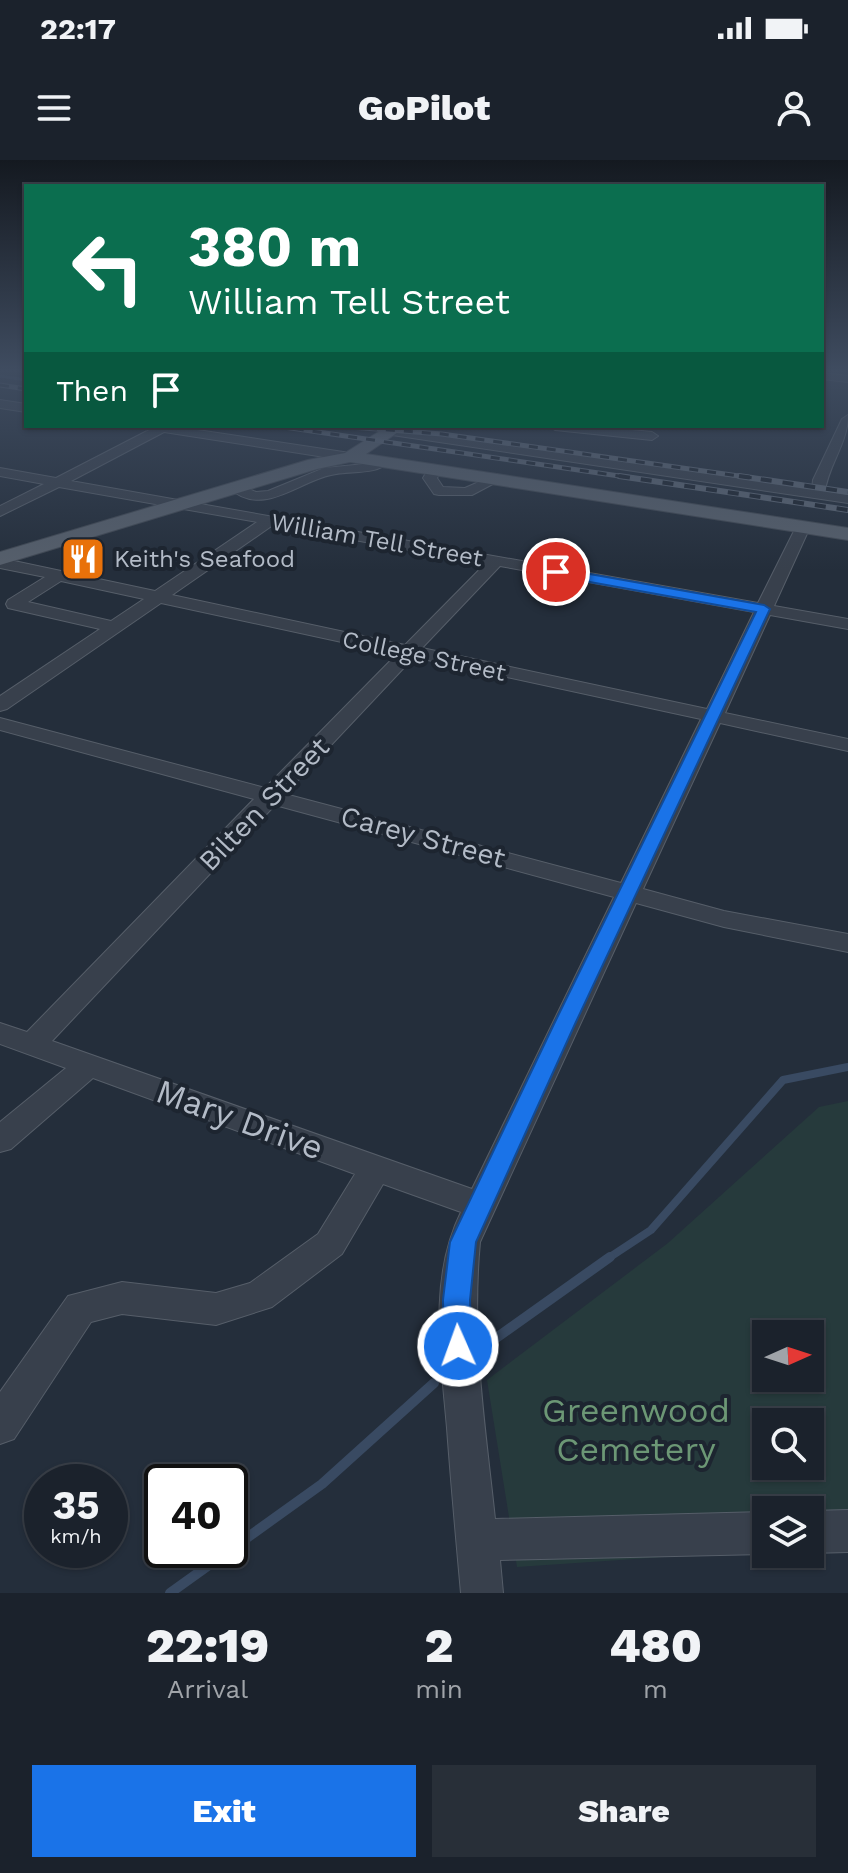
<!DOCTYPE html>
<style>
:root{--surface:#1b222c;--page:#282f38;--text:#f1f3f6;--muted:#a0a4a9;--line:#393f48;--accent:#1a73e8}
body{margin:0;font-family:"Work Sans",sans-serif;background:var(--page);color:var(--text);height:100vh;display:flex;flex-direction:column;font-size:30px;white-space:nowrap}
*{box-sizing:border-box;margin:0}
p{font-size:26px;color:var(--muted)}
.icon{flex:none;width:44px;height:44px;fill:none;stroke:currentColor;stroke-width:2;stroke-linecap:round;stroke-linejoin:round}
.map{position:relative;height:1433px;overflow:hidden}
.panel{display:flex;flex-direction:column;background:var(--surface);flex:1}
.panel>*{flex:none}
.banner{position:absolute;left:24px;top:24px;width:800px;height:244px;border-radius:0px;box-shadow:0 2px 6px #0004,0 0 0 2px var(--line);background:#0b6e4f;color:#fff;overflow:hidden}
.needle{width:52px;rotate:87deg}
.fabs{position:absolute;left:752px;top:1160px;display:grid;gap:16px}
.fabs a{display:grid;place-items:center;width:72px;height:72px;border-radius:0px;background:var(--surface);box-shadow:0 2px 6px #0004,0 0 0 2px var(--line);font-size:40px}
.speed{position:absolute;left:24px;top:1304px;display:flex;gap:16px;font-size:40px;font-weight:700;text-align:center}
.speed>*{display:grid;place-content:center;width:104px;height:104px;border-radius:50%;background:var(--surface);box-shadow:0 2px 6px #0004,0 0 0 2px var(--line);line-height:1}
.speed small{font-size:20px;font-weight:400}
.speed .limit{border:4px solid #111;border-radius:12px;background:#fff;color:#111}
.pin{position:absolute;display:grid;place-items:center;width:68px;height:68px;color:#fff;margin:-34px;border:4px solid #fff;border-radius:50%;box-shadow:0 2px 8px #0007}
.me{position:absolute;width:88px;margin:-44px;rotate:358deg;stroke-linejoin:round;filter:drop-shadow(0 0 6px #0008)}
.turn{display:flex;align-items:center;gap:28px;height:168px;padding:0 32px;font-size:36px}
.turn .icon{width:104px;height:104px;stroke-width:2.5}
.turn b{display:block;font-size:56px;line-height:68px}
.then{display:flex;align-items:center;height:76px;padding:0 32px;background:#0003;gap:16px;font-size:30px}
.eta{display:flex;justify-content:space-evenly;align-items:center;height:136px;text-align:center}
.eta b{font-size:48px;font-weight:800;line-height:56px}
.action{display:flex;gap:16px;margin-top:auto;padding:16px 32px}
.action a{flex:1;height:92px;border-radius:0px;background:var(--accent);color:#fff;font-size:32px;font-weight:800;line-height:92px;text-align:center}
.action a+a{background:var(--page);color:var(--text)}
.status{display:flex;justify-content:space-between;align-items:center;height:56px;padding:0 40px;background:var(--surface);direction:ltr}
.status svg{height:22px;fill:currentColor}
header{display:flex;justify-content:space-between;align-items:center;height:104px;padding:0 32px;background:var(--surface);font-size:36px;font-weight:800}
.map>svg:first-child{display:block}
</style>
<div class="status"><b>22:17</b><svg viewBox="0 0 49 12"><path d="M0 12V9h3v3zM5 12V6h3v6zM10 12V3h3v9zM15 12V0h3v12zM26 1h20v11H26zM47 4h2v5h-2z"/></svg></div>
<header><svg class="icon" aria-label="menu" viewBox="0 0 24 24"><path d="M4 6h16M4 12h16M4 18h16"/></svg>GoPilot<svg class="icon" aria-label="person" viewBox="0 0 24 24"><circle cx="12" cy="8" r="4"/><path d="M4 21q1-7 8-7t8 7"/></svg></header>
<div class="map">
<svg width="848" height="1433" viewBox="0 0 848 1433">
<rect width="100%" height="100%" fill="#242e3b"/>
<path fill="#263a3c" fill-rule="evenodd" d="M848 941V1384L810 1387V1350H766V1390L517 1407 487 1220 668 1083 819 947ZM766 1174H810V1218H766ZM766 1262H810V1306H766Z"/>
<g fill="none" stroke-linecap="round" stroke-linejoin="round">
<path stroke="#394a62" stroke-width="3" d="M0 216 26 220"/>
<path stroke="#394a62" stroke-width="8" d="M607 1099 651 1070 783 920 848 907"/>
<path stroke="#394a62" stroke-width="10" d="M485 1186 610 1097
M170 1433 322 1324 434 1223"/>
<g stroke="#565e69" stroke-width="2">
<path id="minor" d="M822 213 848 216V222L822 219Z
M0 240 26 244V252L0 248Z
M848 255C848 283 829 304 825 331L848 335V343L392 275 386 271 392 267 812 329 813 320 842 259Z
M141 266H171L350 293 357 297 350 301 164 272 71 321 758 443 796 367 803 363 810 367 774 446 848 459V469L770 455 725 553 848 579V591L720 563 643 729 724 751 848 774V792L724 767 636 743 480 1082C471 1178 485 1264 495 1359L766 1352V1394L500 1400 503 1433H461C456 1378 451 1323 447 1268 441 1197 428 1119 461 1052L383 1024 342 1094 272 1147 216 1165 122 1154 91 1162 14 1279 0 1284V1232L68 1136 122 1122 216 1133 250 1123 318 1074 355 1014 93 918 11 989 0 992V962L66 908 0 884V863L27 872 254 639 0 570V558L265 628 397 494 161 443 7 549 0 551V536L100 469 8 448 6 444 8 440 45 417 0 408V398L155 431 257 362 59 327 0 356V346L44 324 0 316V308L56 318 149 270ZM273 365 485 404 405 485 172 435ZM500 406 754 452 707 549 422 488ZM61 421 144 439 111 461 28 442ZM414 497 701 559 621 723 285 634ZM275 645 614 737 472 1029 52 881Z
M549 266H591L652 272 658 276 652 280 555 270Z
M384 297 391 301C375 316 351 310 331 315 297 322 262 359 228 327L235 323 256 332 268 331 324 308 365 304Z
M435 305 442 309 437 318 443 327 465 328 497 314 504 318 472 335H439L434 334 423 318 430 306Z
M848 1350V1392L810 1393V1351Z"/>
</g>
<g stroke="#414954" stroke-width="2">
<path id="major" d="M388 266H407L366 294 848 368V380L350 302 317 309 0 405V392L308 300 345 293Z"/>
</g>
<use href="#minor" fill="#38404c" fill-rule="evenodd"/>
<use href="#major" fill="#565f6b" fill-rule="evenodd"/>
<g stroke="#5a6472" stroke-width="5">
<path id="rail-far1" d="M0 225 26 229
M277 266 633 318
M350 267 442 274 753 318"/>
</g>
<g stroke="#5a6472" stroke-width="6">
<path id="rail" d="M619 316 848 350
M739 316 848 332"/>
</g>
<use href="#rail-far1" stroke="#1d2530" stroke-width="3" stroke-dasharray="9" stroke-linecap="butt"/>
<use href="#rail" stroke="#1d2530" stroke-width="4" stroke-dasharray="11" stroke-linecap="butt"/>
</g>
<linearGradient id="sky" x2="0" y2="1"><stop stop-color="#141920"/><stop offset="0.51" stop-color="#3f4c60"/><stop offset="1" stop-color="#3f4c60" stop-opacity="0"/></linearGradient>
<rect width="848" height="411" fill="url(#sky)"/>
<path fill="#1a73e8" stroke="#114b97" stroke-width="2" d="M556 408 764 445 770 449 575 864 476 1082 470 1140 472 1186 468 1195 458 1199 448 1195 444 1186 443 1140 450 1082 554 864 756 452 551 415 550 412Z"/>
<defs>
<g id="restaurant-square" transform="scale(2.3)"><rect x="-9" y="-9" width="18" height="18" rx="4" fill="#e8710a" stroke="#1d2530"/><path d="M-5-6h1v4h1v-4h1v4h1v-4h1v5L-1.5 .5V6h-2V.5L-5-1ZM5-6V6H3V1.5H1.5Q1.5-4 5-6Z" fill="#fff"/></g>
</defs>
<g fill-rule="evenodd">
<use href="#restaurant-square" x="83" y="399"/>
</g>
<g text-anchor="middle" dominant-baseline="central" stroke-width="8" stroke-linejoin="round" paint-order="stroke">
<g font-size="24" fill="#b3bbc7" stroke="#1d2530">
<text transform="translate(377 380) rotate(10)">William Tell Street</text>
<text transform="translate(424 496) rotate(12)">College Street</text>
</g>
<g font-size="24" fill="#b3bbc7" stroke="#1d2530" text-anchor="start">
<text x="114" y="399">Keith's Seafood</text>
</g>
<g font-size="28" fill="#b3bbc7" stroke="#1d2530">
<text transform="translate(264 644) rotate(-46)">Bilten Street</text>
<text transform="translate(423 677) rotate(15)">Carey Street</text>
</g>
<g font-size="34" fill="#b3bbc7" stroke="#1d2530">
<text transform="translate(240 959) rotate(20)">Mary Drive</text>
</g>
<g font-size="34" fill="#6c9775" stroke="#1d2530">
<text x="636" y="1250">Greenwood<tspan x="636" dy="39">Cemetery</tspan></text>
</g>
</g>
</svg>
<div class="fabs">
<a><svg class="needle" viewBox="-14 -14 28 28"><path d="M0-13l5 13h-10z" fill="#e53935"/><path d="M0 13l5-13h-10z" fill="#a0a4a9"/></svg></a>
<a><svg class="icon" aria-label="search" viewBox="0 0 24 24"><circle cx="10" cy="10" r="6"/><path d="M15 15l6 6"/></svg></a>
<a><svg class="icon" aria-label="layers" viewBox="0 0 24 24"><path d="M12 4l9 5-9 5-9-5zM3 14l9 5 9-5"/></svg></a>
</div>
<div class="speed"><div>35<small>km/h</small></div><div class="limit">40</div></div>
<div class="pin" style="left:556px;top:412px;background:#d93025"><svg class="icon" aria-label="arrive" viewBox="0 0 24 24"><path d="M6 21V4h12l-3 4 3 4H6"/></svg></div>
<svg class="me" style="left:458px;top:1186px" viewBox="-20 -20 40 40"><circle r="17" fill="#1a73e8" stroke="#fff" stroke-width="3"/><path d="M0-11L8 9 0 5-8 9z" fill="#fff"/></svg>
<div class="banner">
<div class="turn"><svg class="icon" aria-label="left" viewBox="0 0 24 24"><path d="M17 20v-9H6M10 6l-5 5 5 5"/></svg><div><b>380 m</b>William Tell Street</div></div>
<div class="then">Then<svg class="icon" aria-label="arrive" viewBox="0 0 24 24"><path d="M6 21V4h12l-3 4 3 4H6"/></svg></div>
</div>
</div>
<section class="panel">
<div class="eta">
<div><b>22:19</b><p>Arrival</p></div>
<div><b>2</b><p>min</p></div>
<div><b>480</b><p>m</p></div>
</div>
<div class="action"><a>Exit</a><a>Share</a></div>
</section>
